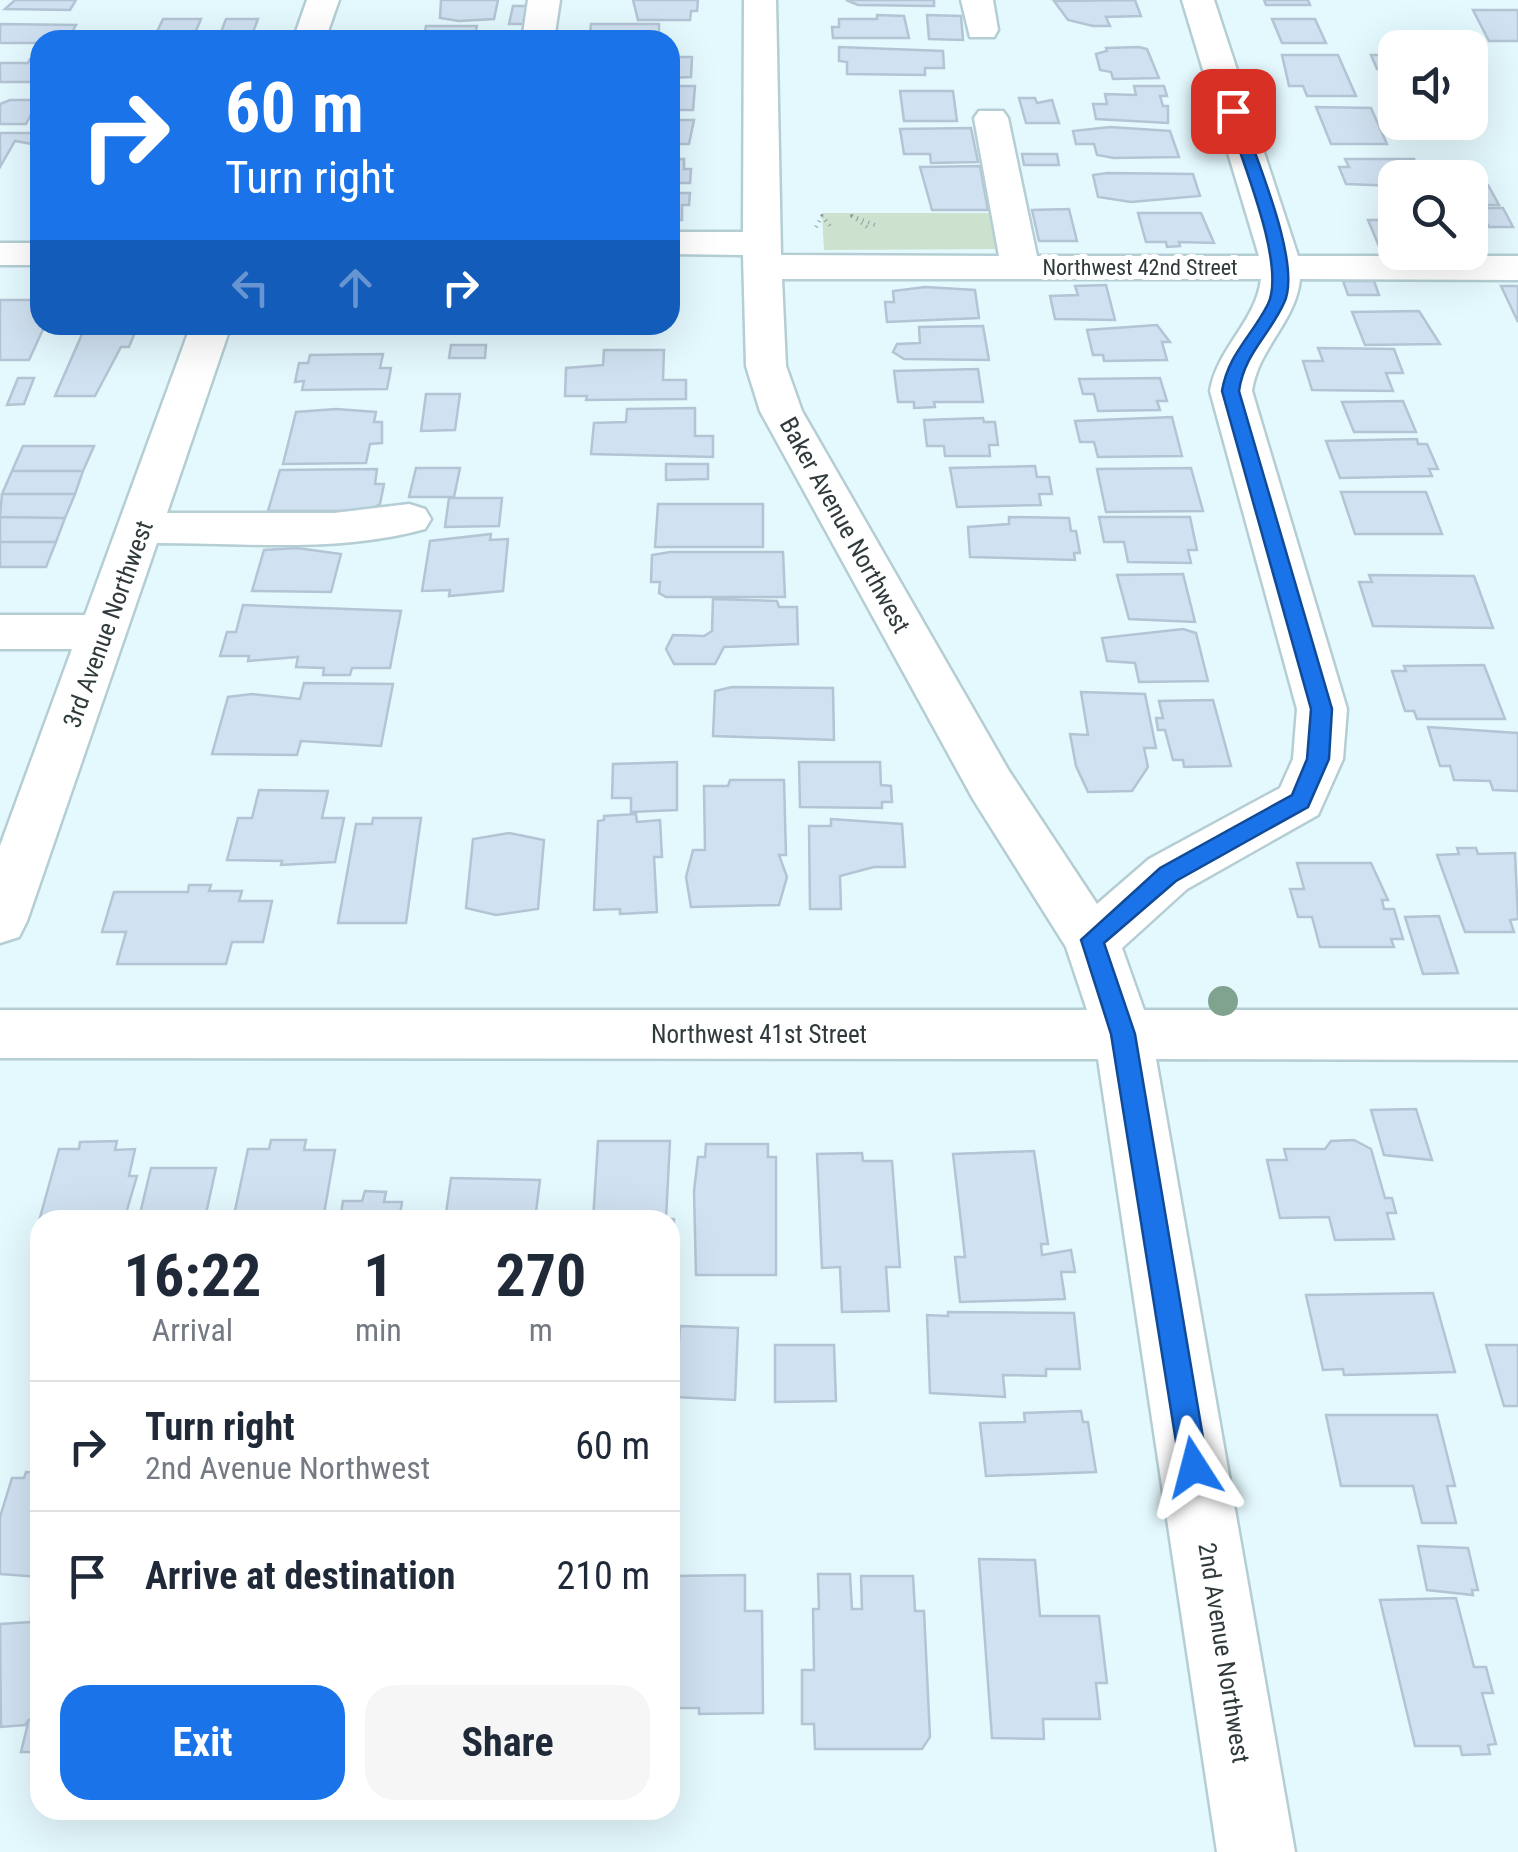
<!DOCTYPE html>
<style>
:root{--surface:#fff;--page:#f6f6f7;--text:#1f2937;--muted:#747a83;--line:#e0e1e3;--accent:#1a73e8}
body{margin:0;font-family:"Roboto Condensed",sans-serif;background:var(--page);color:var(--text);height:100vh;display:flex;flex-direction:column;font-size:38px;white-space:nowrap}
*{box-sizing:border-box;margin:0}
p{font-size:32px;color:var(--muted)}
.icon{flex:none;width:55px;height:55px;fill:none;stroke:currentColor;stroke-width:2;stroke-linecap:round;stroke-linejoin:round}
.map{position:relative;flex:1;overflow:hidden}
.panel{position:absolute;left:30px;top:1210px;width:650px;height:610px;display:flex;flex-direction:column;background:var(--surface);border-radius:30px;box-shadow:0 10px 40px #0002}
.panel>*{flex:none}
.top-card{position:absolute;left:30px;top:30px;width:650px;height:305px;border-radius:30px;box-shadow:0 10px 40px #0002;background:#1a73e8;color:#fff;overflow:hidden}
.fabs{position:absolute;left:1378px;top:30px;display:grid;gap:20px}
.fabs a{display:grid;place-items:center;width:110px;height:110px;border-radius:20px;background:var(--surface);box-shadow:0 10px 40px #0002;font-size:50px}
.pin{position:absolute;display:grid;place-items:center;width:85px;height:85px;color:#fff;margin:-42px;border-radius:20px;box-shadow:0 5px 15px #0006}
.me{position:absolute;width:110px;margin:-55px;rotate:351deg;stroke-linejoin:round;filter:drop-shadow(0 0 8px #0008)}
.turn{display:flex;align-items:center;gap:35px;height:210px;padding:0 30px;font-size:45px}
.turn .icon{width:130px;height:130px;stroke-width:2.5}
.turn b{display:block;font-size:70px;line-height:85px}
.lanes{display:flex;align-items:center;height:95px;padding:0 30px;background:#0003;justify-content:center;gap:50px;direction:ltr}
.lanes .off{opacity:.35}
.eta{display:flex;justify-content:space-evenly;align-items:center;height:170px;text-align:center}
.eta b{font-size:60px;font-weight:700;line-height:70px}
.primary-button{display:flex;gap:20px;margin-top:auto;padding:20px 30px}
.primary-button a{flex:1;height:115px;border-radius:30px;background:var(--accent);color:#fff;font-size:40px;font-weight:700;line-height:115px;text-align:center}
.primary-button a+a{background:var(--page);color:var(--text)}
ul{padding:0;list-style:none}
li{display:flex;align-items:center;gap:30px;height:130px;padding:0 30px;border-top:2px solid var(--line)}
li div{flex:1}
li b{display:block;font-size:38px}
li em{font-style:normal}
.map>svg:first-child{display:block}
</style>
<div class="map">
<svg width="1518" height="1852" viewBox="0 0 1518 1852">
<rect width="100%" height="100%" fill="#e4f9fe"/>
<path fill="#cce1ce" d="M822 213H1006L1013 249 824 250Z"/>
<path fill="#d0e1f1" stroke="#b3c4d4" stroke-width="2.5" d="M15 0H76L70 10 5 9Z
M441 0H498L494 19 459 21 440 18Z
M633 0H698L697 11H691L690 20H638Z
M846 0H934V6L858 5Z
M1135 0 1141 16 1106 17 1110 26H1093L1068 20 1054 1Z
M1264 0H1308L1310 5H1266Z
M513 6H540L537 24H509Z
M1473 10H1518V41H1489Z
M877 15 904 16 909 38H833L832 27H839V19H877Z
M927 15 961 16 963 40 929 39Z
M163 19H201L192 40H153Z
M226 19H258L250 40H218Z
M1272 19H1315L1326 43H1282Z
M0 24 76 25 68 40H40V46H37L39 43H0Z
M591 24H659V35H650V40H608V35H590Z
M426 26H477L474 40H423Z
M839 47 943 51 944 68H925V75L847 74V62L839 61Z
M1139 47 1147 49 1159 78 1113 79 1111 72 1100 70 1096 54 1107 51 1106 48Z
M1282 55H1338L1356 96H1307L1303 86H1289Z
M1371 55H1395V69H1377Z
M670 57H692L691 77 670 78Z
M30 59H40V82H0V63H28Z
M670 86H695L693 110H670Z
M1134 86H1164L1167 96H1160L1163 106H1168V123L1096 119 1093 104H1107L1105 94 1136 95Z
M900 91H953L957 121H904Z
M1019 98H1035L1037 103 1052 100 1059 123H1026Z
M10 100H39L26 124H0V104Z
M1316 107 1371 108 1387 144H1331Z
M670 120H694L689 144H670Z
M1110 127 1170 131 1179 157 1114 158 1097 155 1094 144H1076L1073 131Z
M971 128 978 162 931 163 930 154H904L900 129Z
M0 133H40V141L38 145 15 141 0 167Z
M1022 154H1057L1059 165H1024Z
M670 159H684V169H691L690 183H670Z
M1345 159H1414L1422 178H1395V186L1346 184 1339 167H1349Z
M980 166 988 210H932L920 167Z
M1107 173 1193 174 1200 196 1131 202 1098 197 1093 175Z
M1470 185H1488L1499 205H1470Z
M670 193H690L689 205H682V220H670Z
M1479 208H1503L1513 227H1489Z
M1069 209 1077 241H1039L1032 210Z
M1138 213H1201L1214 243 1179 242 1180 246 1167 247 1166 242H1146Z
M1368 220H1395V251H1381Z
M1343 281H1374L1379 295H1348Z
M1106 285 1115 320 1055 319 1050 296 1078 295 1075 286Z
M1501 286H1518V322Z
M925 287 975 290 979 318 887 322 885 302H894L893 291Z
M0 300H40V325H45L29 360H0Z
M1419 311 1440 344 1365 345 1352 312Z
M86 325H138L129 347H121L95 396H55Z
M1157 325 1170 342H1162L1167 360 1104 361 1103 355H1093L1087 330Z
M983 326 989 360 904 359 893 352 897 344 920 343 919 327Z
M451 345H486L485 358H449Z
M1318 348 1394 349 1403 373H1386L1393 391 1312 390 1303 361H1323Z
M604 350H664L663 380H686V399L586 400 587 396H565L566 368 603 365Z
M383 354 380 368H391L387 389 302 390 304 381 295 382 299 363H308L310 355Z
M978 369 983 402H934L935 407 914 408V402H898L894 371Z
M18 378H34L24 404 7 405Z
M1160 378 1167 401H1157L1160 410 1098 411 1094 394H1083L1079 379Z
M426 394H460L455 430 421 431Z
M1403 401 1416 432H1354L1342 402Z
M695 408V436H713V457L591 454 594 423 626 422 627 409Z
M336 409 376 412 374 422H382V443L370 444 366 463 283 464 296 412Z
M1172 417 1182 456 1098 457 1094 442H1080L1075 421Z
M983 418 984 422H995L998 445H989L990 456H945L944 446H927L924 420Z
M1417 439 1418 444H1427L1438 469H1429L1432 476 1340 478 1326 441Z
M23 446H94L83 471H12Z
M666 464H708V479L666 480Z
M1035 466 1037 477H1049L1052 494H1039L1041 505 957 507 950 468Z
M416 468H460L454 497H409Z
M1191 468 1203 511 1106 512 1097 469Z
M377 469 375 484H384L380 504 368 511H268L280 470Z
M12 471H83L75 494H2Z
M1341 492H1426L1442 534H1355Z
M2 494H75L65 518 0 517Z
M449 498H502L499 526 445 527Z
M658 504H763V547H655Z
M0 517 65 518 56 542H0Z
M1009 517 1069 518 1071 531H1076L1080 553H1074L1075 560 970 557 968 527 1009 524Z
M1099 517H1190L1197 550H1188L1191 563 1128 562 1124 542H1104Z
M491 534 490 540 508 539 503 591 449 596 450 590 422 591 430 541Z
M0 542H56L46 567H0Z
M297 548 341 554 331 592 252 591 264 550Z
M670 552H783L785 597H666L659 593 660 582H651L652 555Z
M1183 574 1195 622 1129 619 1117 575Z
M1369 575 1474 576 1493 628 1373 626 1359 582H1372Z
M713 599 777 601 779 607H797L798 644 724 647 715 664H674L666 649 673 635 704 636 712 631Z
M243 605 401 611 390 668H352L350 675H323L324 668 296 667 298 657 248 661 249 656H220L227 632H236Z
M1183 629 1196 633 1208 681 1139 682 1135 663 1107 661 1102 638Z
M1484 665 1505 719H1417L1414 711H1405L1392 671H1406L1404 666Z
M304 683 393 684 381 746 301 741 297 755 212 754 228 697 252 694 300 699Z
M732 687 833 688 834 740 713 736 715 691Z
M1081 692 1145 694 1156 748H1144L1148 767 1132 791 1088 792 1076 766 1070 734 1088 735Z
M1213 700 1231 766 1184 767 1183 760H1173L1165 730H1158L1156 718H1163L1159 701Z
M1428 727 1518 733V791L1493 790 1490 781 1454 780 1450 766H1440Z
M677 762V810L631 812V798H612L613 764Z
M799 762H880L881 785 891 786 892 802H882V808L800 807Z
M730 780H784L786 855H779L787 877 779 905 691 907 686 877 693 850H705L704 786H728Z
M259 790 328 791 322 818H344L335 862 281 865 282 861 227 860 238 818H252Z
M636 814 637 822 660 820 662 857H654L657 912 620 914V909L594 910 598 821 604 820V816Z
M373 818H421L406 923H338L356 824H372Z
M831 819 902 824 905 867H874L840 876 841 909H810L809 826H831Z
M509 833 544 840 538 909 496 915 466 908 473 839Z
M1457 848H1476L1478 854 1515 853 1518 919 1510 920 1514 932H1465L1437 855 1459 854Z
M1297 863H1371L1388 900H1382L1384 909H1394L1403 939H1391L1394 947H1320L1312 917H1298L1290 889H1304Z
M189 885H211L209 891H242L239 901H272L263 942H232L226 964H117L126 932H102L114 892H188Z
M1439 916 1458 973 1423 974 1405 917Z
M1416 1109 1432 1160 1384 1155 1371 1110Z
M271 1140H306L304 1150H335L323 1220H233L248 1149H269Z
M1354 1140 1371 1149 1385 1198H1392L1396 1213H1387L1394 1239 1335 1240 1329 1217 1280 1218 1267 1160H1287L1284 1149H1325L1331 1141Z
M117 1141 115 1150 135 1149 129 1176H137L124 1220H40V1232H36L59 1149H79L80 1142Z
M598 1141H670L666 1219H674L673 1253 670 1220H593Z
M706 1144H768V1157H776V1275H696L694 1191 698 1157H705Z
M1034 1151 1048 1244H1041L1042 1255 1071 1250 1075 1272H1061L1065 1299 960 1302 955 1257H965L953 1154Z
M862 1153 863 1161H892L900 1267H886L889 1311 842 1312 840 1267 822 1268 817 1154Z
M151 1168H216L205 1218H139Z
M451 1178 540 1180 535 1220H445Z
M365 1191 386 1192 384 1202H402L399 1220H340L343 1201H362Z
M1433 1293 1455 1372 1344 1375 1343 1369 1323 1370 1306 1295Z
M948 1312 1074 1313 1080 1369H1046V1376L1003 1375 1005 1397 930 1393 927 1315 948 1316Z
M680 1326 738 1328 735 1400 675 1397Z
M775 1345H834L836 1401 775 1402Z
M1486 1345H1518V1406H1504Z
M1081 1411 1083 1422H1088L1096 1472 986 1476 980 1423 1025 1422 1024 1413Z
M1326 1415H1437L1455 1486H1447L1456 1523H1422L1413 1486H1341Z
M26 1472 40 1473V1577L0 1574V1517L12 1478H24Z
M1418 1546 1468 1548 1478 1590H1472L1473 1595 1427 1590Z
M979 1559 1035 1560 1040 1616H1099L1107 1683H1096L1100 1719H1043L1044 1739 992 1738Z
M818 1574H850L852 1609H862L861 1576H913L915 1611H924L930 1737 922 1749H815L814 1724H802V1670H814L813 1609H819Z
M745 1575V1611H762L763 1713 699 1714V1708H670L672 1576Z
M1456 1598 1474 1667H1486L1493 1693H1482L1496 1744 1488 1745 1490 1754 1462 1755 1460 1746H1415L1380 1600Z
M31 1617H40V1752H21L29 1719 25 1725 1 1727 0 1624 31 1622Z"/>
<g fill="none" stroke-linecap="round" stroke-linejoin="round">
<g stroke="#b4ced4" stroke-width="5">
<path id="minor" d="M307 0H339L325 40H293Z
M528 0H560L554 40H522Z
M744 0H776L781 255 999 256 974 118 979 111H1003L1008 118 1037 256H1259L1182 0H1214L1298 256H1518V280L1300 279C1296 322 1258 348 1252 391L1347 709 1343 759 1318 815 1187 889 1122 948 1144 1010H1518V1060L1156 1059 1295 1852H1217L1098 1059 0 1058V1010H1087L1066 947 973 799 760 411 746 366 743 255 670 254V232H743ZM782 279H1261C1256 322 1217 348 1210 391L1297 709 1293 759 1280 788 1149 859 1097 904 1009 771 802 411 786 366Z
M961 0H993L998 30 994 37H970Z
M0 243H40V265H0Z
M191 325H231L167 513H334L409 504 425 509 431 519 425 529C339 553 244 543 157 543L27 921 19 937 0 943V846L72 649H0V615H85Z"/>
</g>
<path stroke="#8d9ca0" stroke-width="4" stroke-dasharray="1 5" stroke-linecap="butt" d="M816 227 822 216 832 228
M867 227 852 216 878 226"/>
<use href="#minor" fill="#fff" fill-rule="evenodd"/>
</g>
<circle fill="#80a390" cx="1223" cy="1001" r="15"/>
<path fill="#1a73e8" stroke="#114b97" stroke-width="2.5" d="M1233 107 1240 111C1254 154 1303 264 1284 303 1269 336 1244 354 1239 391L1332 709 1329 759 1308 807 1176 881 1104 943 1135 1034 1208 1467 1204 1477 1194 1481 1184 1477 1180 1467 1111 1034 1081 940 1160 868 1292 795 1307 759 1311 709 1222 391C1228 354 1252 336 1268 304 1287 264 1239 154 1226 111Z"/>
<g text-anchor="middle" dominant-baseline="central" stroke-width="10" stroke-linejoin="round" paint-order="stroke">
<g font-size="22" fill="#303a3c" stroke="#fff">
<text x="1140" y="267">Northwest 42nd Street</text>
</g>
<g font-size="25" fill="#303a3c" stroke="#fff">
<text transform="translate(845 525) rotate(61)">Baker Avenue Northwest</text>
<text transform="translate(108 624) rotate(-70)">3rd Avenue Northwest</text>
<text x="759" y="1034">Northwest 41st Street</text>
<text transform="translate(1224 1653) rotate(81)">2nd Avenue Northwest</text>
</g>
</g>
</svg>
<div class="fabs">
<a><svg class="icon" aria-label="sound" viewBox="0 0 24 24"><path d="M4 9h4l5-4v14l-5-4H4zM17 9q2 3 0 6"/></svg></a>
<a><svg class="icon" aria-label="search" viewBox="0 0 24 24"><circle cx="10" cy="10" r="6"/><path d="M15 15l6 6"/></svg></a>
</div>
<div class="pin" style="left:1233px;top:111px;background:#d93025"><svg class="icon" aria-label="arrive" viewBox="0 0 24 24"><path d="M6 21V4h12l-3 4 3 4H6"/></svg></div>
<svg class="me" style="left:1194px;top:1467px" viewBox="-20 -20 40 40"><path d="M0-17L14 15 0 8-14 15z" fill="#1a73e8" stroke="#fff" stroke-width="4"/></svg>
<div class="top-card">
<div class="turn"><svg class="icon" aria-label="right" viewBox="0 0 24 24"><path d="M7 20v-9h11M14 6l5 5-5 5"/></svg><div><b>60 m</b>Turn right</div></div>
<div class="lanes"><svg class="icon off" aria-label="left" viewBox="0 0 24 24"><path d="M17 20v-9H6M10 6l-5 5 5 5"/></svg><svg class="icon off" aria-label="ahead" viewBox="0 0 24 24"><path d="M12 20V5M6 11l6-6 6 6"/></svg><svg class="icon" aria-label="right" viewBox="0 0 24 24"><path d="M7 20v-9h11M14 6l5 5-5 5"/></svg></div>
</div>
<section class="panel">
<div class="eta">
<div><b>16:22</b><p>Arrival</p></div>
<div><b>1</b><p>min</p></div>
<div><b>270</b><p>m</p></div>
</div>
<ul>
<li><svg class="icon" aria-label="right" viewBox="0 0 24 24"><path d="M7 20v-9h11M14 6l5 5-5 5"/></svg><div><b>Turn right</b><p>2nd Avenue Northwest</p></div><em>60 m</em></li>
<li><svg class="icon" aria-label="arrive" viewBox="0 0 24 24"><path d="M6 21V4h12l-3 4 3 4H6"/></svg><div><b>Arrive at destination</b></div><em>210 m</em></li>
</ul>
<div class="primary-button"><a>Exit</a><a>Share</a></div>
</section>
</div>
